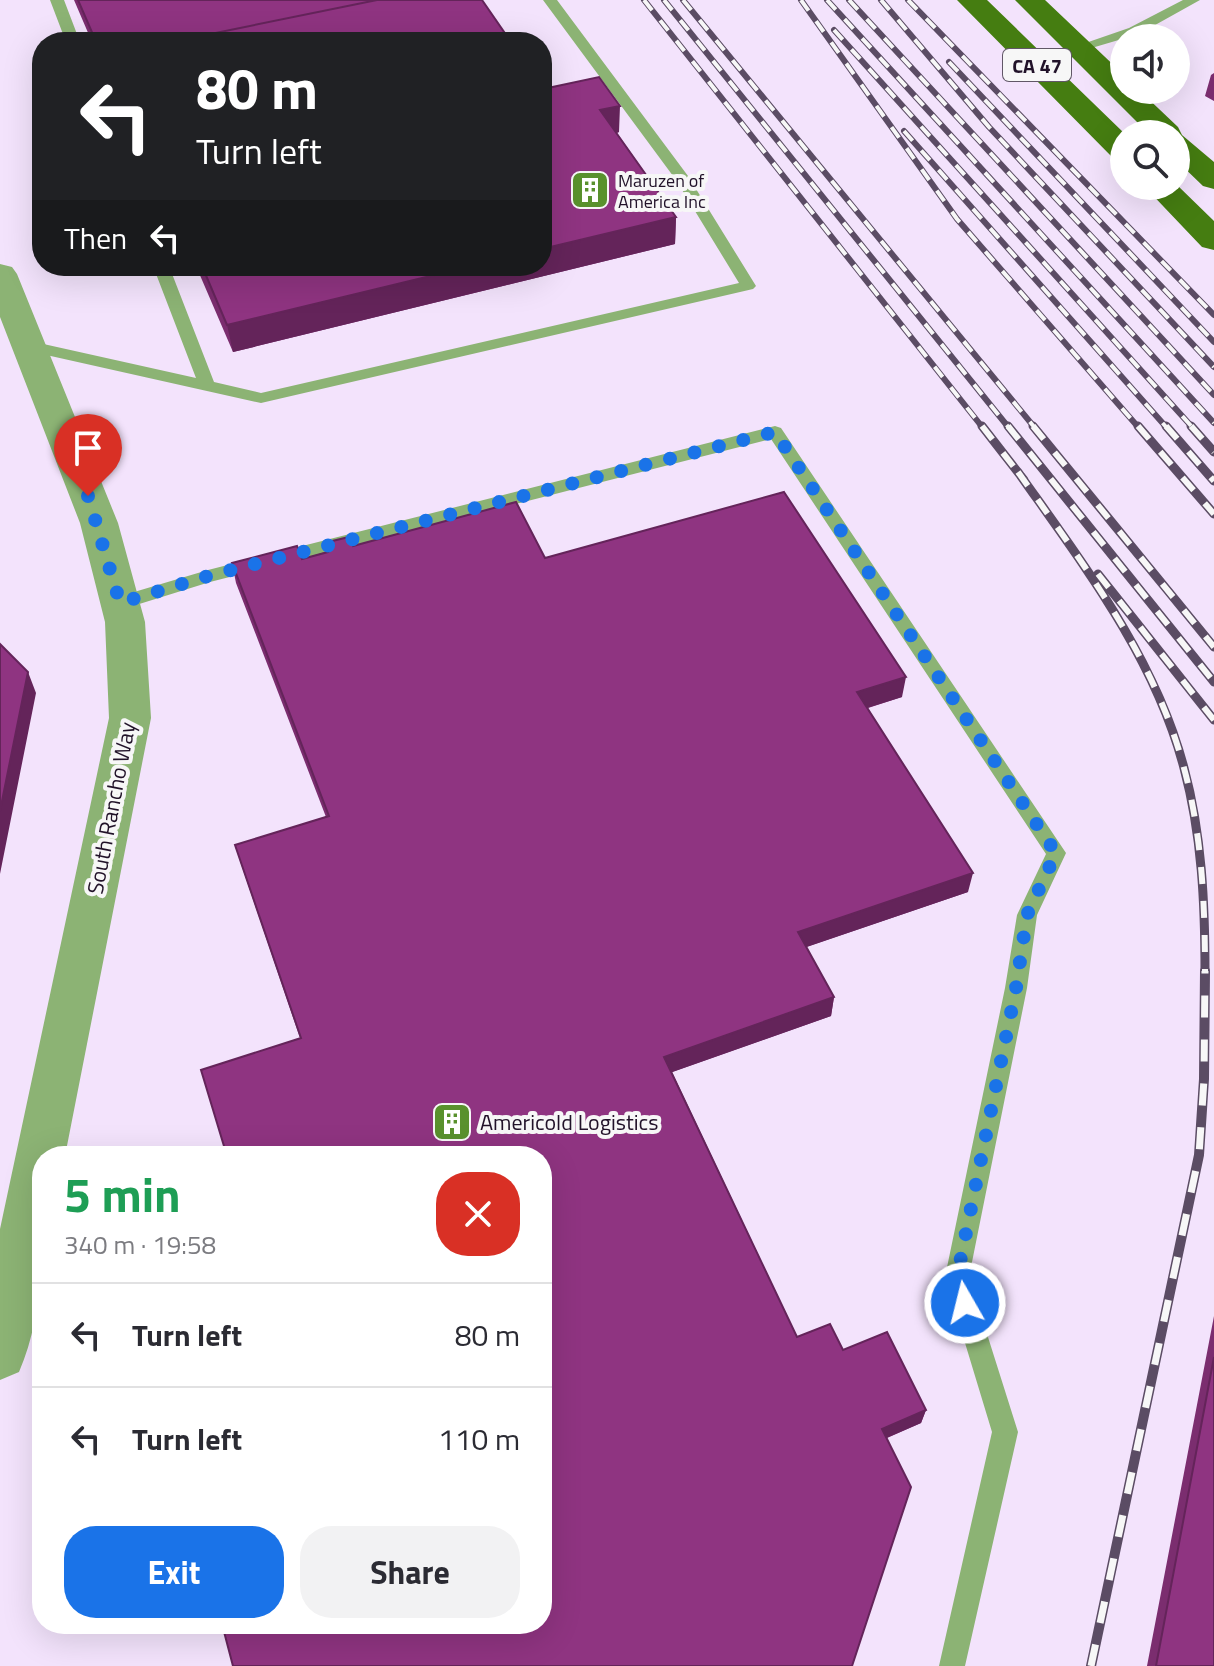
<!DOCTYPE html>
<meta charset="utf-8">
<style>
:root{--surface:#fff;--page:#f2f2f3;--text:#2b2b33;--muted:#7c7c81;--line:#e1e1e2;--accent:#1a73e8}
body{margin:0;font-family:"Titillium Web",sans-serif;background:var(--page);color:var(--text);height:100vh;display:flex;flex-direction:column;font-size:30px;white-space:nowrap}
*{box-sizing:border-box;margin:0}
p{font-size:26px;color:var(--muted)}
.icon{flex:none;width:44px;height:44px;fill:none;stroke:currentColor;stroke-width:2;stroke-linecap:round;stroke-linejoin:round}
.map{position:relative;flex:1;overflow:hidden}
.side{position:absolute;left:32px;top:1146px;width:520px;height:488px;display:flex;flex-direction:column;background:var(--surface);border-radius:32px;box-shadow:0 8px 32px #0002}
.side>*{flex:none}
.banner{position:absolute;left:32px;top:32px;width:520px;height:244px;border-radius:32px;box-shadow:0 8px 32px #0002;background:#202124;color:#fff;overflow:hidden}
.tools{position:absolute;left:1110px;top:24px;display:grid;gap:16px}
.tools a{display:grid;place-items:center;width:80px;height:80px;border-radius:50%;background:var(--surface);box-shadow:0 8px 32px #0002;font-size:40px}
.pin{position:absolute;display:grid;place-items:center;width:68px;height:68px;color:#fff;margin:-82px -34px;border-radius:50% 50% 50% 0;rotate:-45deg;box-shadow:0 0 8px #0007}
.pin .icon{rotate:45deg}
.me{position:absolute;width:88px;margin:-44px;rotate:352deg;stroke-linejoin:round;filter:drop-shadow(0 0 6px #0008)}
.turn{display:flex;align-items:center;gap:28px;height:168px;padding:0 32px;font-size:36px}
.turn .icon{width:104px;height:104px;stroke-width:2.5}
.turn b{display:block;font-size:56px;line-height:68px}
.then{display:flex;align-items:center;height:76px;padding:0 32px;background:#0003;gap:16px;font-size:30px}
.round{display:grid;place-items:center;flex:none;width:84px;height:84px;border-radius:32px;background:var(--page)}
.headline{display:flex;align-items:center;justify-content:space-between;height:136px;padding:0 32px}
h1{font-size:48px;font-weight:700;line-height:60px;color:#1e9e55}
.action{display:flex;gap:16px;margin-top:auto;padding:16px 32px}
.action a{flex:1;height:92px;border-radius:32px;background:var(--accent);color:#fff;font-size:32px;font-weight:700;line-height:92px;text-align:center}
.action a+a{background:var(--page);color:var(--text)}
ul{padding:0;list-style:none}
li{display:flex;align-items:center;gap:24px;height:104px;padding:0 32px;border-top:2px solid var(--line)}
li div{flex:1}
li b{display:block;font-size:30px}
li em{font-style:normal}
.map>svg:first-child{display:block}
</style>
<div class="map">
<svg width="1214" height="1666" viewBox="0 0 1214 1666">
<rect width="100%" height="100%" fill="#f3e3fc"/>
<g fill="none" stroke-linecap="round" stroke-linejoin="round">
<path fill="#8cb374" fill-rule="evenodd" d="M50 0H64L80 42H66Z
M543 0H557L688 176 756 286 753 289 261 403 24 350 22 346 30 341 196 378 153 266H169L214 382 261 393 739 283 676 180Z
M1183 0H1200L1139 34 1078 52 1071 48 1129 28Z
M775 426 781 428 1066 853 1037 915 1027 988 969 1277 1018 1432 965 1666H939L992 1432 945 1277 1005 988 1017 915 1046 854 771 439 210 582 120 610 111 603 114 598 208 570Z"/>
<path fill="#8cb374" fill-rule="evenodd" d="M0 264 12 267 17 274 118 523 145 622 151 718 65 1156H42C42 1228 48 1305 19 1372L0 1380V1229L109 718 105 622 80 523 0 317Z"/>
<path fill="#457d11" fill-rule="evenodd" d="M957 0H987L1125 134 1124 160 1113 158Z
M1015 0H1045L1124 75V90H1139L1178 127 1182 135 1214 162V189L1203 186 1176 160V134H1149Z
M1176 184 1214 221V250L1202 247 1144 186Z"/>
<g stroke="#5b4c64" stroke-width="6">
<path id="rail-far2" d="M644 0 983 428
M664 0 1009 428
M683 0 1035 428
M801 0 957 219 1139 428
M827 0 1214 423
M849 0 1214 395
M881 0 989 127 1214 367
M908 0 1214 315
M834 30 1193 428
M949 62 1214 342
M904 131 1167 428"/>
</g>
<g stroke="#5b4c64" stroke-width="9">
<path id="rail-far1" d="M982 426 1024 480
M1008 426 1214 682
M1033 426 1214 647
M1138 426 1214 514
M1166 426 1214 481
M1191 426 1214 452
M1018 472C1083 564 1155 657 1184 768 1202 835 1205 904 1205 973
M1098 574 1214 720"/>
</g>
<g stroke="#5b4c64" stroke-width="10">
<path id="rail" d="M1091 1666 1199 1155 1204 1079 1205 971"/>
</g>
<use href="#rail-far2" stroke="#f7f7f7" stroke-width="4" stroke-dasharray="13" stroke-linecap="butt"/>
<use href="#rail-far1" stroke="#f7f7f7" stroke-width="6" stroke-dasharray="17" stroke-linecap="butt"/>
<use href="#rail" stroke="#f7f7f7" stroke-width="7" stroke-dasharray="22" stroke-linecap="butt"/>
</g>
<path fill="#7b2d6f" d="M74 0H482L511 42H92Z
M1214 73V101L1205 96 1211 75Z
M543 89 619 132 617 133 676 217 675 244 233 352 196 266H542Z
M324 543 545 558 902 697 868 708 968 892 806 947 834 997 831 1016 672 1072 797 1337 843 1350 926 1410 921 1423 887 1438 542 1624 300 1038 241 864 235 845 326 817 236 583 232 563 302 559 325 552Z
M1214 1316V1666H1147Z"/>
<path fill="#64245a" d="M99 35 101 42H95L94 37Z
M620 106 619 132 600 137V110Z
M676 217 675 244 233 352 227 325 472 266H542V249Z
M28 672 36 693 0 874V811Z
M906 677 902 697 854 712 857 692Z
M973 873 968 892 795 951 798 932Z
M834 997 831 1016 664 1075V1057Z
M926 1410 921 1423 877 1442 882 1429Z"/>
<path fill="#8f3481" stroke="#64245a" stroke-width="2" d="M78 0H377L171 42H102L99 35 94 37Z
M377 0H482L511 42H171Z
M599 77 620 106 600 110 676 217 542 249V87L543 89Z
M202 266H472L227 325Z
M784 492 906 677 857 692 973 873 798 932 834 997 664 1057 797 1337 830 1324 843 1350 887 1332 926 1410 882 1429 911 1487 852 1666H233L222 1624H542V1156H227L201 1070 301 1038 235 845 329 816 232 563 297 546 302 559 328 552 324 543 349 537 353 546 516 502 545 558Z
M0 644 28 672 0 811Z
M1214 1357V1666H1156Z"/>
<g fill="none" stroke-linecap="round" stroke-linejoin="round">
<path stroke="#1a73e8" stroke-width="14" stroke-dasharray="0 25.2" d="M88 496 120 603 208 576 775 432 1056 853 1027 915 1016 988 957 1277 965 1303"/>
</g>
<defs>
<g id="building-square" transform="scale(2)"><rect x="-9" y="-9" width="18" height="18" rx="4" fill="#59912d" stroke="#f7f7f7"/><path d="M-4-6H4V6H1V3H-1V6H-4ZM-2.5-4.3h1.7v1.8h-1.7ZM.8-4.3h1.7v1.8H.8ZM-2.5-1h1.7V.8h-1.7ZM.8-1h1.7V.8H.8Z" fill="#fff"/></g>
</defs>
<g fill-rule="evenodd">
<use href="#building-square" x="590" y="190"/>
<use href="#building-square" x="452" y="1122"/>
</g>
<g text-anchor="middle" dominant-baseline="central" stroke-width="8" stroke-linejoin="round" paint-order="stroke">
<g font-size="18" fill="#211229" stroke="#f7f7f7" text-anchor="start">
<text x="618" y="180">Maruzen of<tspan x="618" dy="21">America Inc</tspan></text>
</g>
<rect fill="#f7f7f7" stroke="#615767" stroke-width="2" x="1003" y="49" width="68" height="32" rx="6"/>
<g font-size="20" font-weight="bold" fill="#211229">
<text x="1037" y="65">CA 47</text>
</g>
<g font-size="22" fill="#211229" stroke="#f7f7f7">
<text transform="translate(111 808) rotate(-79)">South Rancho Way</text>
</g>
<g font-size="22" fill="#211229" stroke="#f7f7f7" text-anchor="start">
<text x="480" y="1122">Americold Logistics</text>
</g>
</g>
</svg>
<div class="tools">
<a><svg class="icon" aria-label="sound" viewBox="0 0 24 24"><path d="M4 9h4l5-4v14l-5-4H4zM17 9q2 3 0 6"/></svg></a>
<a><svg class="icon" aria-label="search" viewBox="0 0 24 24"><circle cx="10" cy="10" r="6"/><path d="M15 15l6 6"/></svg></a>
</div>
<div class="pin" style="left:88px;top:496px;background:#d93025"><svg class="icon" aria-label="arrive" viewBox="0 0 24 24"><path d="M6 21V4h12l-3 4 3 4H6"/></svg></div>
<svg class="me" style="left:965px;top:1303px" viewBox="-20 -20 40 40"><circle r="17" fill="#1a73e8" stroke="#fff" stroke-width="3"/><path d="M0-11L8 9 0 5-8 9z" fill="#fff"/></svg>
<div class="banner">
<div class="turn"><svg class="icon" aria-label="left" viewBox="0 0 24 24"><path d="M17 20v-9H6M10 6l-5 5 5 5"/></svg><div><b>80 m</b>Turn left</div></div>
<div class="then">Then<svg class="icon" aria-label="left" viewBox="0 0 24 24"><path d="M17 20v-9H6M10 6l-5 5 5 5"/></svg></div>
</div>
<section class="side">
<div class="headline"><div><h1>5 min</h1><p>340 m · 19:58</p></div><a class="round" style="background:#d93025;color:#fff"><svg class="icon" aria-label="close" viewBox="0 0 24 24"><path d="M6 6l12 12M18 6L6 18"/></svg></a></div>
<ul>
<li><svg class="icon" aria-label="left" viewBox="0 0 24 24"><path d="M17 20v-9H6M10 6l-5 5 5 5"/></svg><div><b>Turn left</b></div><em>80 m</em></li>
<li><svg class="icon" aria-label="left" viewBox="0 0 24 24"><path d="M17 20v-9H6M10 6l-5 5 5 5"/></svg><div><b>Turn left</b></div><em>110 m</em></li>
</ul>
<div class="action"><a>Exit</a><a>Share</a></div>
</section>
</div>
